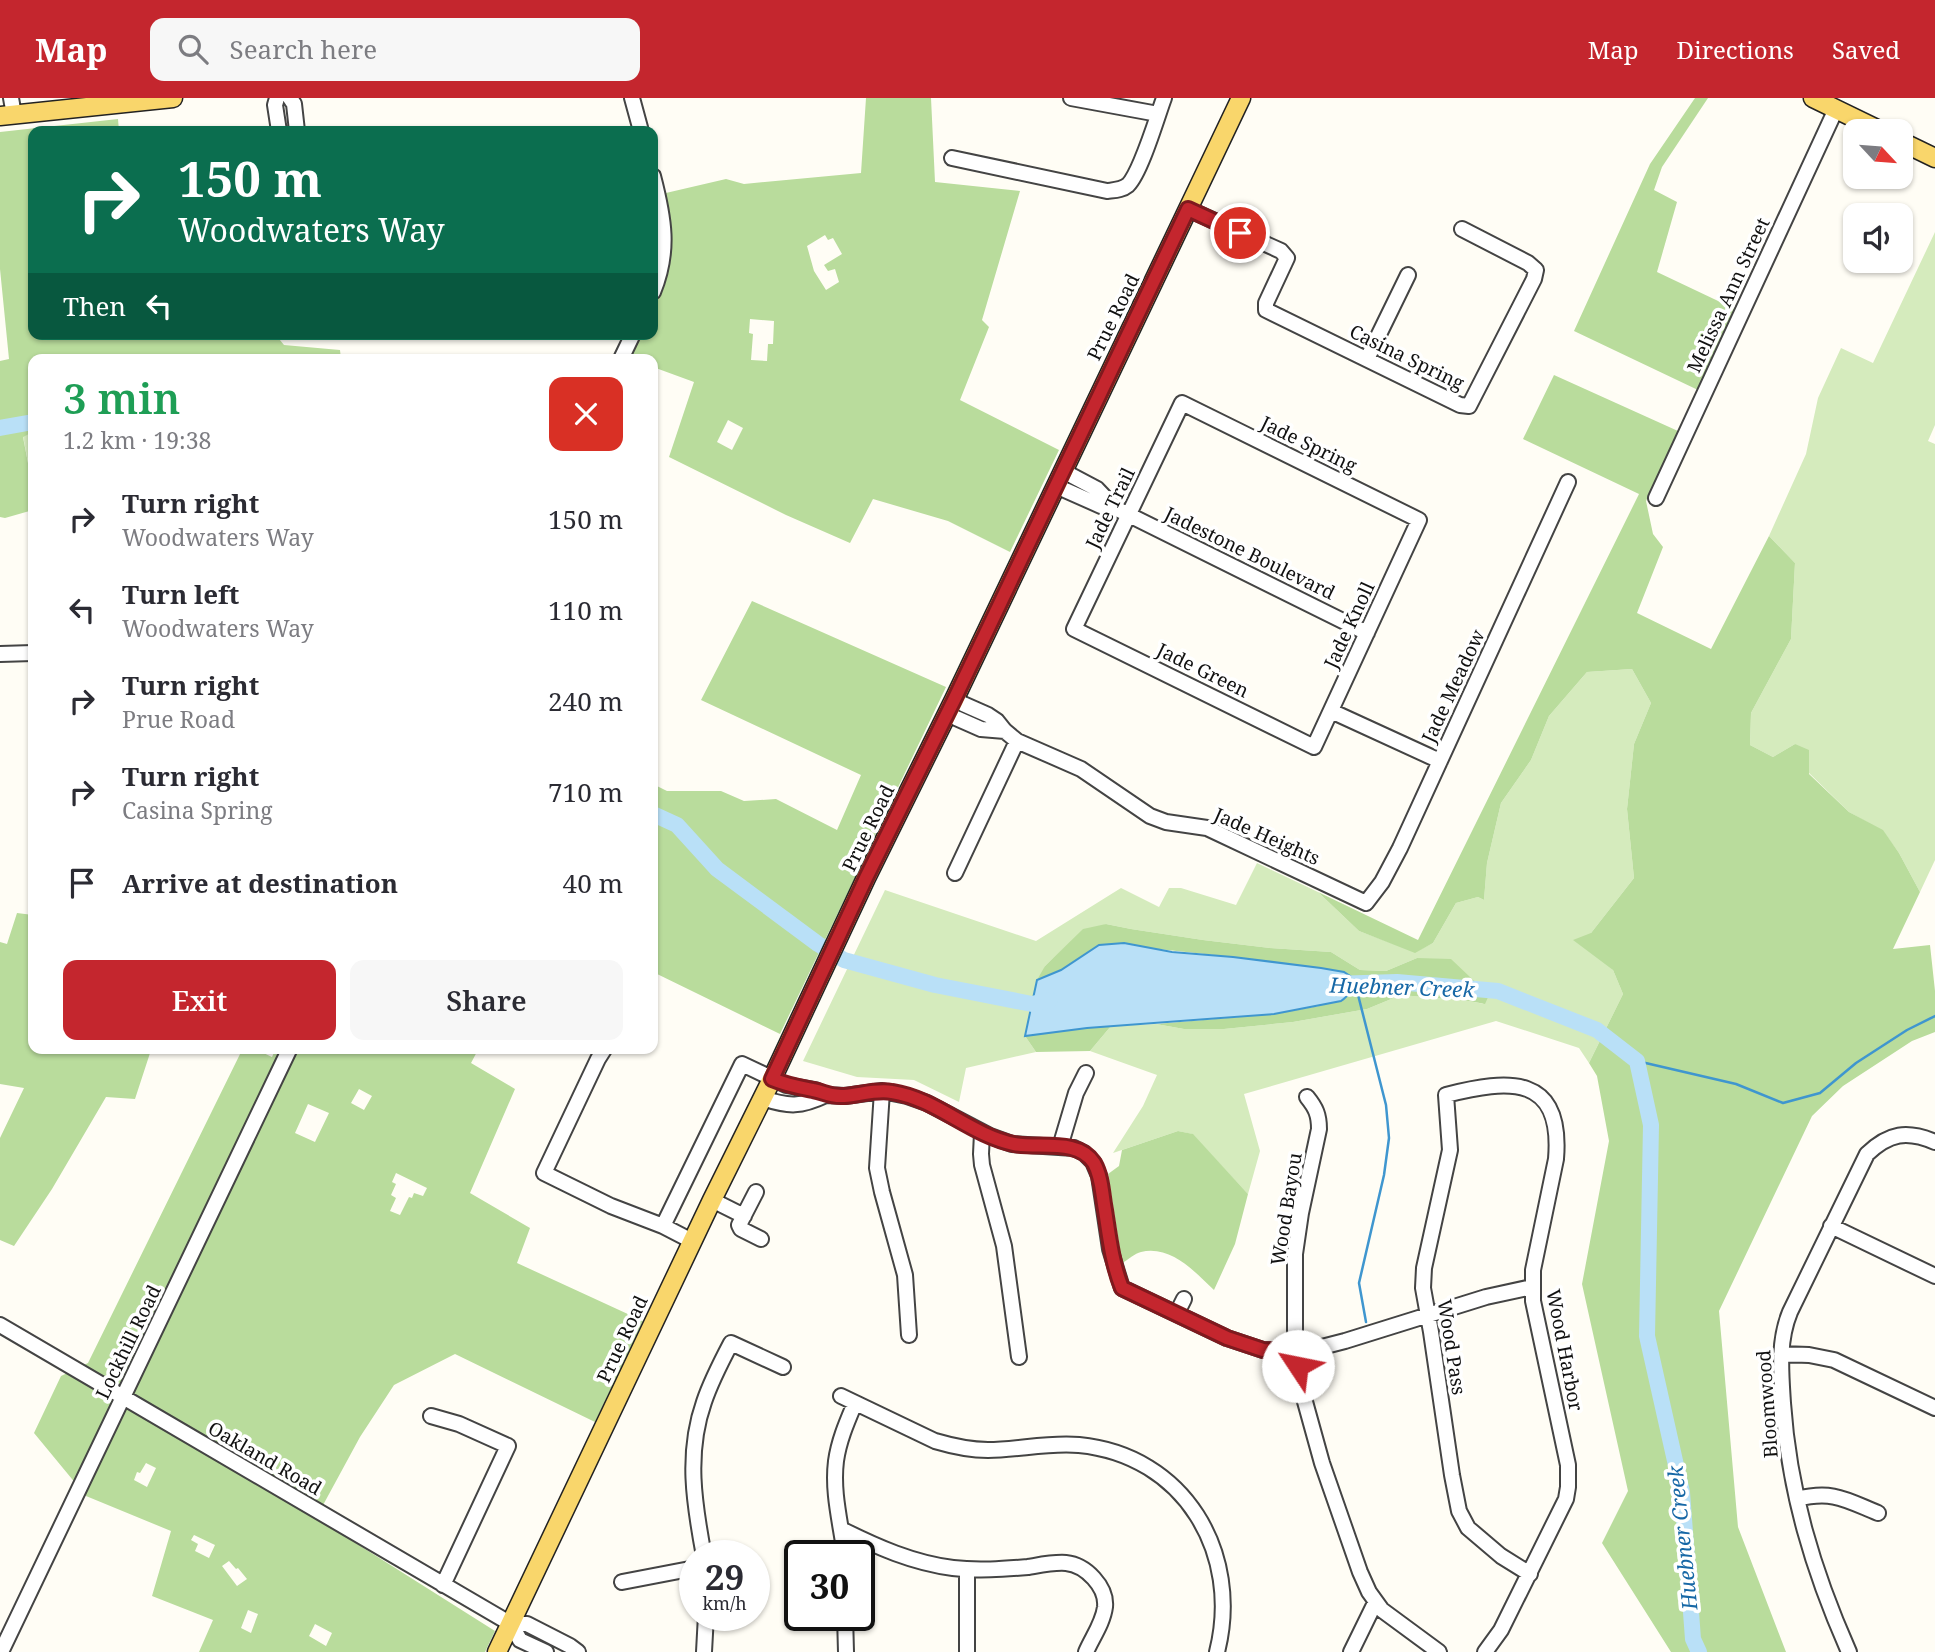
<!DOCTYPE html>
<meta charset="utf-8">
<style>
:root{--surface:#fff;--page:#f7f7f7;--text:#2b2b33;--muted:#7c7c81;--accent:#c4262e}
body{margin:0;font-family:"Noto Serif",serif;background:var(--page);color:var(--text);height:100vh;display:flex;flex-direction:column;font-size:26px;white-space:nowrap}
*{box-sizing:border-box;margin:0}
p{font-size:23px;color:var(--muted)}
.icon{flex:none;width:38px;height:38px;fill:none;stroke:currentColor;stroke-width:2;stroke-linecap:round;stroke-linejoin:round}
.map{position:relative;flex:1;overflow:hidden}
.details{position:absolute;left:28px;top:256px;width:630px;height:700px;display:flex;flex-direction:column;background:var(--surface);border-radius:14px;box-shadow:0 2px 5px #0004}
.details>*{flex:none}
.hud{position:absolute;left:28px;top:28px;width:630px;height:214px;border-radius:14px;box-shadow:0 2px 5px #0004;background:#0b6e4f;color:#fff;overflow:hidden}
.needle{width:46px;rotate:116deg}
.fabs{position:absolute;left:1843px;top:21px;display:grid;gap:14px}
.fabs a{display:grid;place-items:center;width:70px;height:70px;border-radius:14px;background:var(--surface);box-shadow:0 2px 5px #0004;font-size:35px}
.speed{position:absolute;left:679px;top:1442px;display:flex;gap:14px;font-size:35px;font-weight:700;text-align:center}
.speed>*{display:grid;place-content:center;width:91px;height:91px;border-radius:50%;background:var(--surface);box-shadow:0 2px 5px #0004;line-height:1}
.speed small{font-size:18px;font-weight:400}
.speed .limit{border:4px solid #111;border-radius:10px;background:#fff;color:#111}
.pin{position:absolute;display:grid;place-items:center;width:60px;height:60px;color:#fff;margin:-30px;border:4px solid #fff;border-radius:50%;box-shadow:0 2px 7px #0007}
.me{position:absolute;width:77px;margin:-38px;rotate:304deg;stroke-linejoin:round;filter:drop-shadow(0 0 5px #0008)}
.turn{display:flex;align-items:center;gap:24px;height:147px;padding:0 35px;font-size:32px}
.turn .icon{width:91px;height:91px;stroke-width:2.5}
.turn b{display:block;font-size:49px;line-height:60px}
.then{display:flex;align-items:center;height:66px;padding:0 35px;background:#0003;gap:14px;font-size:26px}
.round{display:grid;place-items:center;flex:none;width:74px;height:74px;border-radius:14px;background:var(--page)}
.head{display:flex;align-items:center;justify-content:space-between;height:119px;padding:0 35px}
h1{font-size:42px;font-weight:600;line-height:52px;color:#1e9e55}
.action{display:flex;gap:14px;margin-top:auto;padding:14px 35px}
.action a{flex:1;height:80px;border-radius:14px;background:var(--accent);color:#fff;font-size:28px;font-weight:600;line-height:80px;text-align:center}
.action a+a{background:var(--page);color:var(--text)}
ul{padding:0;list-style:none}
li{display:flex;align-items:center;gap:21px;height:91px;padding:0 35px}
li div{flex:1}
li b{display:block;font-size:26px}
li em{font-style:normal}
header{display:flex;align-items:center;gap:42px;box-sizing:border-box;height:98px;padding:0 35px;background:var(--accent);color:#fff}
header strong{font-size:33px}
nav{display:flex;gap:38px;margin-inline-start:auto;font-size:24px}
.search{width:490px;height:63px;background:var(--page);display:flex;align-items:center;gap:18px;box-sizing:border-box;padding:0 24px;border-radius:14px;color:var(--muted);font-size:26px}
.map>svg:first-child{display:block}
</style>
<header>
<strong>Map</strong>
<div class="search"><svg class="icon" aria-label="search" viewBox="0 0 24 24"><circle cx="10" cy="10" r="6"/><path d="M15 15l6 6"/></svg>Search here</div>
<nav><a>Map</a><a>Directions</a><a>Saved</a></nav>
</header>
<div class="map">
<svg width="1935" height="1554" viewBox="0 0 1935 1554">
<rect width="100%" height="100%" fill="#fffdf5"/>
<path fill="#d5ebbd" d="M1935 134V327L1928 343 1935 346V762L1920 794 1899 755 1883 733 1849 714 1809 675 1795 646 1773 659 1750 647 1751 615 1791 541 1795 465 1769 438 1806 356 1818 300 1841 250 1873 265Z
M33 334V391L23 338Z
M1632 571 1651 605 1634 646 1627 711 1634 780 1591 835 1613 872 1623 896 1589 965 1579 950 1496 923 1244 996 1260 1053 1248 1096 1192 1036 1178 1033 1113 1055 1143 1008 1157 977 1090 953 1111 928 1156 926 1184 931H1224L1293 924 1367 911 1401 897 1469 903 1484 906 1417 860 1386 873 1360 872 1331 854 1270 850 1203 842 1131 831 1106 826 1063 851 1045 868 1025 938 1036 954 966 970 959 1004 914 982 857 979 803 963 885 792 1036 843 1121 790 1159 809 1169 790H1181L1236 807 1257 765 1318 794 1359 833 1415 854 1433 845 1456 805 1478 799 1484 802 1487 765 1501 705 1531 662 1549 618 1587 574Z"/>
<path fill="#b9dc9c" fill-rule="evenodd" d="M866 0H931L935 84 1020 93 982 222 989 229 960 302 1059 352 1010 454 948 423 873 401 850 445 786 417 669 359 694 284 653 269V261H636L622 238 623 236H653V168L656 161 653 132V98L726 81 744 86 861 75ZM825 137 828 142 833 140 842 156 824 167 828 173 835 171 839 184 826 192 814 173 807 148ZM750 221 774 223 773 246H768L767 263 751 262 753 236 749 235ZM728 322 743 330 732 352 717 344Z
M1695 0H1708L1662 69 1654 92 1677 104 1657 174 1735 211 1698 292 1574 233 1650 66Z
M118 21 119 33H33V236H275L284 247 340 252 341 261H33V334L23 339 33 391V412L5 420 0 419V263L9 261 0 171V34Z
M1554 277 1678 333 1646 403 1653 436 1663 449 1637 515 1711 551 1769 438 1795 465 1791 541 1751 615 1750 647 1773 659 1795 646 1809 652V676L1849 714 1883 732 1899 755 1920 794 1893 851 1930 847 1935 893V934L1912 943 1843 988 1812 1018 1719 1213 1738 1429 1786 1554H1671L1602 1445 1628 1393 1582 1186 1609 1043 1597 978 1589 965 1623 896 1613 872 1573 842 1591 835 1634 780 1627 711 1634 646 1651 605 1632 571 1587 574 1549 618 1531 662 1501 705 1487 765 1484 802 1478 799 1456 805 1433 845 1415 855 1359 833 1318 794 1418 842 1639 396 1523 341Z
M752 503 946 589 780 936 653 874V686L667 693H721L744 703 776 701 837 732 861 677 701 602Z
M17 815 33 817 28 855 33 861V950H149L151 952 135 1001 106 999 52 1091 14 1148 0 1142V1040L24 990 0 986V844L7 846Z
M1106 826 1131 831 1203 842 1270 850 1331 854 1360 872 1386 873 1417 860 1451 861 1489 897 1485 906 1469 903 1401 897 1367 911 1293 924 1224 931H1184L1156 926 1274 916 1319 908 1343 874 1321 870 1233 859 1139 849 1123 845 1099 847 1061 872 1037 882 1045 868 1083 831Z
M1111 928 1090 953 1036 954 1025 938 1087 930Z
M243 950H253L272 959 276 950H479L471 965 515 991 470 1095 530 1130 517 1165 643 1223 595 1324 455 1256 394 1287 360 1339 316 1420 495 1533 485 1554H199L213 1522 152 1498 171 1433 86 1398 34 1335 61 1278 88 1265ZM359 991 372 998 364 1012 351 1005ZM308 1006 329 1015 315 1044 295 1035ZM396 1075 427 1090 423 1098 414 1095 412 1100 409 1099 400 1117 390 1113 396 1100 391 1097 396 1086 392 1084ZM146 1365 156 1370 147 1389 134 1382 137 1374 140 1375ZM194 1437 215 1447 209 1460 195 1453 198 1446 191 1442ZM229 1463 236 1471 238 1470 247 1481 237 1488 222 1468ZM248 1512 258 1516 251 1535 241 1530ZM315 1526 332 1535 326 1548 309 1538Z
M1178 1033 1193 1036 1248 1096 1235 1146 1214 1192C1195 1174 1171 1147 1141 1154 1135 1155 1128 1162 1122 1165L1108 1076 1119 1068 1122 1052Z"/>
<path fill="#b9e0f7" stroke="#3f96cf" stroke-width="2" d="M1124 845 1172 854 1233 859 1321 870 1344 874 1353 880C1351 891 1351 896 1341 903L1274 916 1087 930 1025 938 1037 882 1061 872 1099 847Z"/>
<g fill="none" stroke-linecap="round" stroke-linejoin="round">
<path stroke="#3f96cf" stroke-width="2.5" d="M1355 885 1386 1007 1389 1040 1384 1077 1359 1185 1366 1224
M1637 963 1736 986 1783 1005 1820 995 1856 965 1907 932 1935 918"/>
<path stroke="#b9e0f7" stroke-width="16" d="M0 330 33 324
M653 716 677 727 717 771 818 846 844 862 935 887 1032 906 1050 902
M1332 886 1397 884 1498 893 1597 932 1637 963 1651 1027 1647 1238 1682 1394 1693 1541 1699 1554"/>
<g stroke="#444" stroke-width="18">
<path id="minor" d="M11 0 14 17
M277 0 275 7 279 33
M290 0 294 6 297 33
M632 0 641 33
M1071 0 1158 16
M952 60 1107 93C1115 92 1122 92 1128 87 1141 74 1157 19 1164 0
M653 78C664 120 670 153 653 194
M1188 111 1281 153 1287 160 1266 205V212L1460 307 1469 308 1534 181 1536 172 1528 165 1462 131
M621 261 633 236
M1367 261 1408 177
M1182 305 1419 422 1314 649 1074 531Z
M1063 373 1097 391 1115 410
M1056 388 1101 408 1115 410 1367 535
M1656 400 1836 11
M0 556 33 555
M954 602 988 617 997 623 1005 633 1017 643 1081 671 1150 718 1166 724 1207 730 1366 805 1382 784 1400 750 1568 384
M1331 613 1440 663
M947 616 981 631 1005 633
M955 775 1017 643
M605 950 598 961 544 1075 611 1108 663 1128 692 1143
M882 993 877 1070 882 1094 905 1177 909 1237
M1307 999C1316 1010 1319 1017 1319 1031L1301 1115 1295 1156V1234L1304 1300 1322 1365 1360 1474 1369 1494 1382 1512 1439 1554
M762 1000C789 1009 801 1009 826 997
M982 1035 981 1056 982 1067 1004 1148 1019 1259
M1060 1049 1076 995 1086 975
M756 1094 739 1127 741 1131 761 1141
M712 1102 744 1118
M663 1128 742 966 786 987 815 992 826 997 845 998 882 993 907 998 927 1005 990 1038 1012 1046 1074 1050 1084 1055 1093 1064 1099 1078 1110 1151 1122 1190 1227 1240 1263 1252 1280 1253 1310 1252 1345 1243 1486 1199 1532 1189
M1831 1128 1935 1178
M1177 1215 1184 1201
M0 1227 511 1526 520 1542 546 1554
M1781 1256 1809 1257 1834 1262 1935 1310
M841 1298 935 1343C952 1348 969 1352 988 1352 1018 1352 1048 1344 1079 1347 1184 1357 1242 1455 1217 1554
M431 1318 459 1326 508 1348 443 1487
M1797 1401C1833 1392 1846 1402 1878 1415
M841 1431C877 1449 913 1465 953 1470 978 1473 1003 1471 1028 1469 1040 1467 1054 1464 1066 1465 1086 1467 1107 1489 1105 1509 1103 1525 1092 1540 1086 1554
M704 1458C694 1405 686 1355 704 1304 711 1283 721 1264 731 1245L783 1269
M845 1458C841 1426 832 1395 836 1363 839 1342 847 1324 855 1305
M622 1484 695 1470
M845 1517 846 1554
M511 1526H527L570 1548 578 1554
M1 1554 290 950
M704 1554 706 1517
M967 1554V1471
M1351 1554 1375 1505
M1485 1554 1501 1532 1566 1401 1568 1389V1367L1533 1203V1172L1556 1061C1563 976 1509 981 1446 997L1450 1052 1424 1170 1423 1190 1431 1234 1452 1377 1459 1413 1468 1430 1501 1458 1530 1476
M1849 1554C1813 1473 1789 1393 1783 1305 1781 1274 1778 1243 1790 1214L1867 1056C1889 1035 1907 1032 1935 1044"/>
</g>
<g stroke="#222" stroke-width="21">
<path id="major" d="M1813 0 1881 33
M0 18 173 0
M1900 43 1935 60
M497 1554 712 1102 772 981 866 780 954 602 1241 0"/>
</g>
<use href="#minor" stroke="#fff" stroke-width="14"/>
<use href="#major" stroke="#f9d66b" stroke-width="18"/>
</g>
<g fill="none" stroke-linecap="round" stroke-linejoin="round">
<g stroke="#7f191e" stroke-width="18">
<path id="route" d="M1240 135 1188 111 954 602 866 780 772 981C786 987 798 989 813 992 825 994 829 999 844 998 860 997 876 991 892 994 937 1001 970 1037 1014 1046 1039 1051 1078 1040 1094 1065 1102 1079 1102 1097 1105 1112 1109 1138 1112 1165 1122 1190L1227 1240 1263 1252 1297 1253 1298 1268"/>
</g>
<use href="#route" stroke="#c4262e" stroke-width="12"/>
</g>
<g text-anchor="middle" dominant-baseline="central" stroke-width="7" stroke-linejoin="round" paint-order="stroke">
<g font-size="19" fill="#111" stroke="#fff">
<text transform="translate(1728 197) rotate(-65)">Melissa Ann Street</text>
<text transform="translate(1113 219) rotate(-64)">Prue Road</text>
<text transform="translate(1407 259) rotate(26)">Casina Spring</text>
<text transform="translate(1309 346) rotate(26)">Jade Spring</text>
<text transform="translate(1110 410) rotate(-64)">Jade Trail</text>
<text transform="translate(1250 455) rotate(26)">Jadestone Boulevard</text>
<text transform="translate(1349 527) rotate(-65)">Jade Knoll</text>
<text transform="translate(1203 572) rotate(26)">Jade Green</text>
<text transform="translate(1453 588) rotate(-65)">Jade Meadow</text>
<text transform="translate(868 730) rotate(-64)">Prue Road</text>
<text transform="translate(1267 738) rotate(24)">Jade Heights</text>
<text transform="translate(1286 1111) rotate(-81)">Wood Bayou</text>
<text transform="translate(622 1241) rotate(-65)">Prue Road</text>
<text transform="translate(128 1244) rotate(-64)">Lockhill Road</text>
<text transform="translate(1452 1249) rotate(81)">Wood Pass</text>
<text transform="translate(1565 1252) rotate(79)">Wood Harbor</text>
<text transform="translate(1767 1306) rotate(-94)">Bloomwood</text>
<text transform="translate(265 1360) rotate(30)">Oakland Road</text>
</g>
<g font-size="21" font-style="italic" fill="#1768a6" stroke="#fff">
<text transform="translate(1402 889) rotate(2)">Huebner Creek</text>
<text transform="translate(1682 1440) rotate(-96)">Huebner Creek</text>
</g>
</g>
</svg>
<div class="fabs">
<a><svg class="needle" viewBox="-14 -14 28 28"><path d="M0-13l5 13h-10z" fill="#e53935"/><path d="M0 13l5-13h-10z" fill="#7c7c81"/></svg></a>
<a><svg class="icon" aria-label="sound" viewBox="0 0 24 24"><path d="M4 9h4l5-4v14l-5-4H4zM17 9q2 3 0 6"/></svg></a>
</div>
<div class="speed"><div>29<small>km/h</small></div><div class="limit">30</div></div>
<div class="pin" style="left:1240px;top:135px;background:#d93025"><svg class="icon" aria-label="arrive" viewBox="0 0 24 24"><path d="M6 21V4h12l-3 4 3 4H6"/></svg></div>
<svg class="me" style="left:1298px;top:1268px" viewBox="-20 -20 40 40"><circle r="19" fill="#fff"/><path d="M0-13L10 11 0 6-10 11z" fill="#c4262e"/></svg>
<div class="hud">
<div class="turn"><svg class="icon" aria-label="right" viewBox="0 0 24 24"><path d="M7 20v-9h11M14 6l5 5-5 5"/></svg><div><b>150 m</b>Woodwaters Way</div></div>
<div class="then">Then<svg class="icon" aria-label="left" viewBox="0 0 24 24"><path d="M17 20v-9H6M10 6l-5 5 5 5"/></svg></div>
</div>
<section class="details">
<div class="head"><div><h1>3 min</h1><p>1.2 km · 19:38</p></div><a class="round" style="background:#d93025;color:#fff"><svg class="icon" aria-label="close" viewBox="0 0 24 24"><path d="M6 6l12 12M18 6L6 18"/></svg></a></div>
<ul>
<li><svg class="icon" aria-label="right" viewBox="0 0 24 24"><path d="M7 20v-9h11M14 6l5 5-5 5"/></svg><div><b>Turn right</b><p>Woodwaters Way</p></div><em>150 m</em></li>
<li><svg class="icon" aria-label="left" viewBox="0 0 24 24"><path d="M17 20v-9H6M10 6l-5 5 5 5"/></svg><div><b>Turn left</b><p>Woodwaters Way</p></div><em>110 m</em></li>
<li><svg class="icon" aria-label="right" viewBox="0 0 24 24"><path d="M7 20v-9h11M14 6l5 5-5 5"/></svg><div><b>Turn right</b><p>Prue Road</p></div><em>240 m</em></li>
<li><svg class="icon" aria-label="right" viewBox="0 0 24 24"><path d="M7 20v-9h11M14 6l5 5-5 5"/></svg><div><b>Turn right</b><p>Casina Spring</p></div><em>710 m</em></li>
<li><svg class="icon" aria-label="arrive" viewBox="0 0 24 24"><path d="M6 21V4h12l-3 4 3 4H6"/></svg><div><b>Arrive at destination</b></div><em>40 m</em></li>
</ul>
<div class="action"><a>Exit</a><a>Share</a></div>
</section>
</div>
